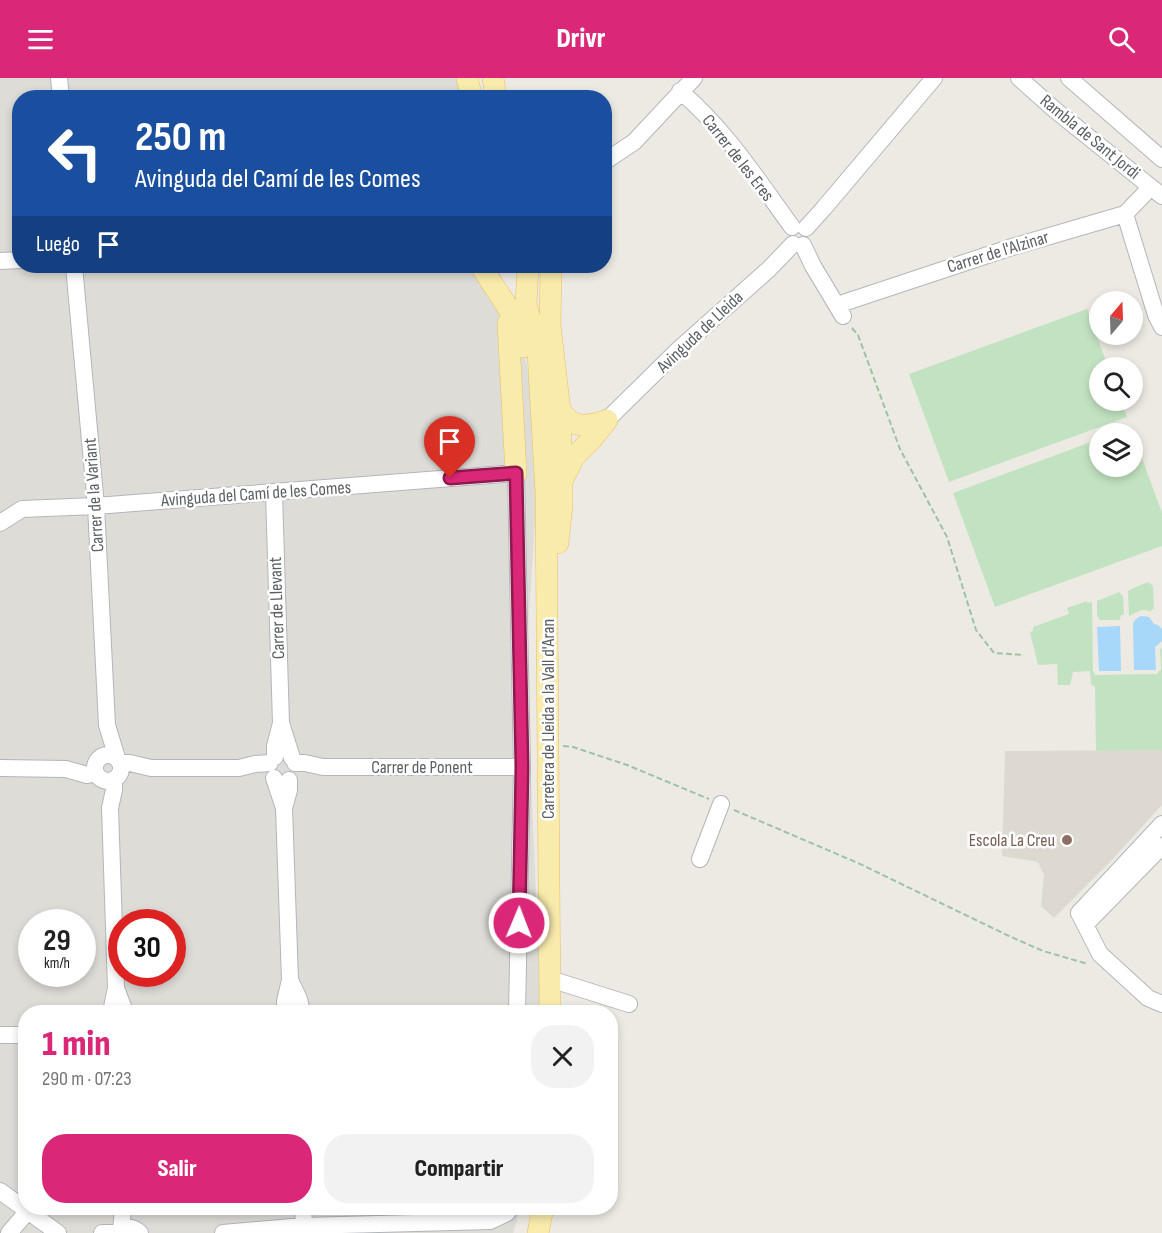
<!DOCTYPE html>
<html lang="es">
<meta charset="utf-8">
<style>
:root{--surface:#fff;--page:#f2f2f2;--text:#222;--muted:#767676;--accent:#db2777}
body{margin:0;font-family:"Sofia Sans Condensed",sans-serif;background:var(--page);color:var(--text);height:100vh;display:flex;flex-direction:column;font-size:22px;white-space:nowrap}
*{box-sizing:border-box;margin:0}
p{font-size:20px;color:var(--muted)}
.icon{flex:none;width:33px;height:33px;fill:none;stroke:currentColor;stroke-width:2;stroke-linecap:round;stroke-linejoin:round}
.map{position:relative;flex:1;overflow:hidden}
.drawer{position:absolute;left:18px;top:927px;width:600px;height:210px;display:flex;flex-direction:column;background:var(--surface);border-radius:24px;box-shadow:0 3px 9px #0003}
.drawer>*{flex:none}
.top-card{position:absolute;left:12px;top:12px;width:600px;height:183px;border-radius:24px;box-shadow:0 3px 9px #0003;background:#1a4fa0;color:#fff;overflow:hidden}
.needle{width:39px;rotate:19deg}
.controls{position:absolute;left:1089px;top:213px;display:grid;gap:12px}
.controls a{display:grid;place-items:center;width:54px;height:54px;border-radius:50%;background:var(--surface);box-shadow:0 3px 9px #0003;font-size:30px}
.speed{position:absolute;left:18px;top:831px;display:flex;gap:12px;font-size:30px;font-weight:700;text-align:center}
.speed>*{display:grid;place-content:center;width:78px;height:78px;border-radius:50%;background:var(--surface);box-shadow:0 3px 9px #0003;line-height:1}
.speed small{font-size:15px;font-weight:400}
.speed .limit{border:9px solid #d22;background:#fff;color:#111}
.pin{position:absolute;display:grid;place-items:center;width:51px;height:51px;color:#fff;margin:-62px -26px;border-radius:50% 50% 50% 0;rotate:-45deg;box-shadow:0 0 6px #0007}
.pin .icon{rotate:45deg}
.me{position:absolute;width:66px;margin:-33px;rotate:1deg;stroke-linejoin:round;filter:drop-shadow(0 0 4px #0008)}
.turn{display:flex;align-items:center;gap:21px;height:126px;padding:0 24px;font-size:27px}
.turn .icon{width:78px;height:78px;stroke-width:2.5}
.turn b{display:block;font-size:42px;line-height:51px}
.then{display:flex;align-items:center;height:57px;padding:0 24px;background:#0003;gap:12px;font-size:22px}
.round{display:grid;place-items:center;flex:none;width:63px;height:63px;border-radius:24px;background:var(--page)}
.overview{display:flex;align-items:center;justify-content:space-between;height:102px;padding:0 24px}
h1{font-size:36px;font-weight:800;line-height:45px;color:var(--accent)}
.action{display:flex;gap:12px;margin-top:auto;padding:12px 24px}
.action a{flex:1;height:69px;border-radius:24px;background:var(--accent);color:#fff;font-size:24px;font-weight:800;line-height:69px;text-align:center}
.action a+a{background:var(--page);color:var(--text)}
header{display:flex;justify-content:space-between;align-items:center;height:78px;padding:0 24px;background:var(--accent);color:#fff;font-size:27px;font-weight:800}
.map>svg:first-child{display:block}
</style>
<header><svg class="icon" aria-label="menu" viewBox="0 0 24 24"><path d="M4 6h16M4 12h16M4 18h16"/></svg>Drivr<svg class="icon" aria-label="search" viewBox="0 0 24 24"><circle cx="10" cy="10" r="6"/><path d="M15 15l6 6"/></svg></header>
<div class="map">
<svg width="1162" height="1155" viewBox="0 0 1162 1155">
<rect width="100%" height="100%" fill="#edeae3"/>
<path fill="#dedcd7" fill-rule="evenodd" d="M0 0H478L479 19 20 20V188H498L534 311 538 397 526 583 541 934H26V1130H521L513 1155H0ZM32 844H82V896H32ZM122 844H172V896H122Z"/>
<path fill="#ddd9d1" d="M1162 672V727L1109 785 1054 840 1041 828 1044 797 1038 784 1002 778 1005 673Z"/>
<path fill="#c2e3c1" d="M1087 231 1108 289 1100 290V322L1121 323 1127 339 949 404 909 296Z
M1131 350 1162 435V468L995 529 953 415 1099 361 1100 388H1132V356L1116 355Z
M1148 504 1153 508 1154 531 1151 532V534C1142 529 1137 535 1129 538L1128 513 1131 511Z
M1119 514 1123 518 1124 537H1121L1120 541 1119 542H1100L1097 538V523Z
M1087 523V525L1092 524 1093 593 1095 597 1157 596 1161 591 1160 571 1162 570V674L1161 672 1096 673 1095 609 1091 606 1090 593 1073 594 1070 607H1058L1057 586 1038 587 1030 554 1033 553V549L1069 536 1067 530Z"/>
<path fill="#a7d7f9" d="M1141 538 1149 539 1154 546 1158 547 1162 551V563L1155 569 1156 592H1134L1133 545 1136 541Z
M1120 548 1121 593H1099L1097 549Z"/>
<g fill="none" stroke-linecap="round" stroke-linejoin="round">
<g stroke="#b3b6b9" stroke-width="18">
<path id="minor" d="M59 0 61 20
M1019 0 1055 32 1162 118
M1069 0 1162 81
M680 13C726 52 757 101 792 149
M604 84 634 64 694 0
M1125 136 1156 237 1162 249
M806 150 824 130 934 0
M803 167 813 188 843 238
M0 183 20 182
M74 188 96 428 107 647 117 680
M837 227 1012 169 1125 136 1151 109
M607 342 678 272 769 191 793 166
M274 415 281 645 292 680
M0 445 22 431 96 428 516 395 522 689 517 934
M95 690a13 13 0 1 1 26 0a13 13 0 1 1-26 0Z
M275 679V668L281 645
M121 685H130L151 690H239L255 686 270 685
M295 685H305L323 689H522
M0 690 66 691 87 697 96 695
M274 700 284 730
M1162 746 1079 835 1100 876 1148 920 1162 926
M700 781 721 726
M1085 847 1162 768
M550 901 629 926
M290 902 299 921 302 934
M116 910 125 934
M111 934 116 910 110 730 114 712V702
M285 934V923L290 902 284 730 289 712V702
M0 957H26
M0 1113 58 1155
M303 1130 304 1148
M121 1152 123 1130
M9 1155 28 1133
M102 1155H112
M118 1155C125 1148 133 1148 140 1155
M223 1155 304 1148 490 1143 507 1135 510 1130"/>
</g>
<g stroke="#e7bf62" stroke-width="22">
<path id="major" d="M467 0 472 20
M493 0 496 20
M481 188 512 236 523 269
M528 188 526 226 538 274 546 415 550 934
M551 188 550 247 560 333 562 402V426L558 465
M508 245 516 395
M556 324C568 350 583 351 607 342
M563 401 574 379 592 361 607 342
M538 1155 543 1130"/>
</g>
<path stroke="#9bc4a5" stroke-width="2" stroke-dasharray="6 3" stroke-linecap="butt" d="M852 250 858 257 900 371 947 459 976 552 994 575 1024 577
M563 668 573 669 627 687 709 721
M734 732 858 785 1009 858 1043 873 1088 886"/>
<use href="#minor" stroke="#fff" stroke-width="16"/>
<use href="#major" stroke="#f9ebac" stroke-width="21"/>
</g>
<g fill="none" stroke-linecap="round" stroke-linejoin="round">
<g stroke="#8e194d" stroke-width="15">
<path id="route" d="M450 400 516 395 522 689 519 845"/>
</g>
<use href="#route" stroke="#db2777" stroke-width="10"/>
</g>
<circle fill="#8d6e63" stroke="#fff" stroke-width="2" cx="1067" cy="762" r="6"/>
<g text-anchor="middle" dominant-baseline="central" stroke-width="5" stroke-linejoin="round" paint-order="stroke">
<g font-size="18" fill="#5b5f63" stroke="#fff">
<text transform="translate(1090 59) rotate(39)">Rambla de Sant Jordi</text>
<text transform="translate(738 80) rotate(52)">Carrer de les Eres</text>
<text transform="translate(998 174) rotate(-17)">Carrer de l'Alzinar</text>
<text transform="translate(700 254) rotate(-43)">Avinguda de Lleida</text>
<text transform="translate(256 416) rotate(-4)">Avinguda del Camí de les Comes</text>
<text transform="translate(94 417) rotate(-94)">Carrer de la Variant</text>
<text transform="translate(277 530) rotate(-92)">Carrer de Llevant</text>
<text transform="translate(548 641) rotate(-90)">Carretera de Lleida a la Vall d'Aran</text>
<text x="422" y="689">Carrer de Ponent</text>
</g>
<g font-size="18" fill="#785e54" stroke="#fff" text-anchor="end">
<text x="1055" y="762">Escola La Creu</text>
</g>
</g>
</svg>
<div class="controls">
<a><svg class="needle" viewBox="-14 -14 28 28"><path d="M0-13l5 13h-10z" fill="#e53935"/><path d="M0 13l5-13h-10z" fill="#767676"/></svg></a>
<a><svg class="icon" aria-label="search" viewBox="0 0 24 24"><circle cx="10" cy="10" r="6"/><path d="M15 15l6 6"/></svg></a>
<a><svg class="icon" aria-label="layers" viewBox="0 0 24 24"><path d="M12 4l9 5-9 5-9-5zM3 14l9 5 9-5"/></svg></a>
</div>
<div class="speed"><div>29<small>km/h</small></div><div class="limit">30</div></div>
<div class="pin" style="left:450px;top:400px;background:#d93025"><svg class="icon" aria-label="arrive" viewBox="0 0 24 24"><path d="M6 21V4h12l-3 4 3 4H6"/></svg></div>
<svg class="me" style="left:519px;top:845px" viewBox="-20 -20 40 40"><circle r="17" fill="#db2777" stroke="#fff" stroke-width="3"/><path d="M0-11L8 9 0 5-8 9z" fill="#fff"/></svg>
<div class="top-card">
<div class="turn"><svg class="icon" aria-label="left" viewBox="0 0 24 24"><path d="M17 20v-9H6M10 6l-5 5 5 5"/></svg><div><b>250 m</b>Avinguda del Camí de les Comes</div></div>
<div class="then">Luego<svg class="icon" aria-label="arrive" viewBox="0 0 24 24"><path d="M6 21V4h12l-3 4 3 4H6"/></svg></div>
</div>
<section class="drawer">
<div class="overview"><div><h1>1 min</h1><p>290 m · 07:23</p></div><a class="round"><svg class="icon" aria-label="close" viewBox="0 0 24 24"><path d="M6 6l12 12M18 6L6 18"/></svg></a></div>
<div class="action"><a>Salir</a><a>Compartir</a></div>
</section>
</div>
